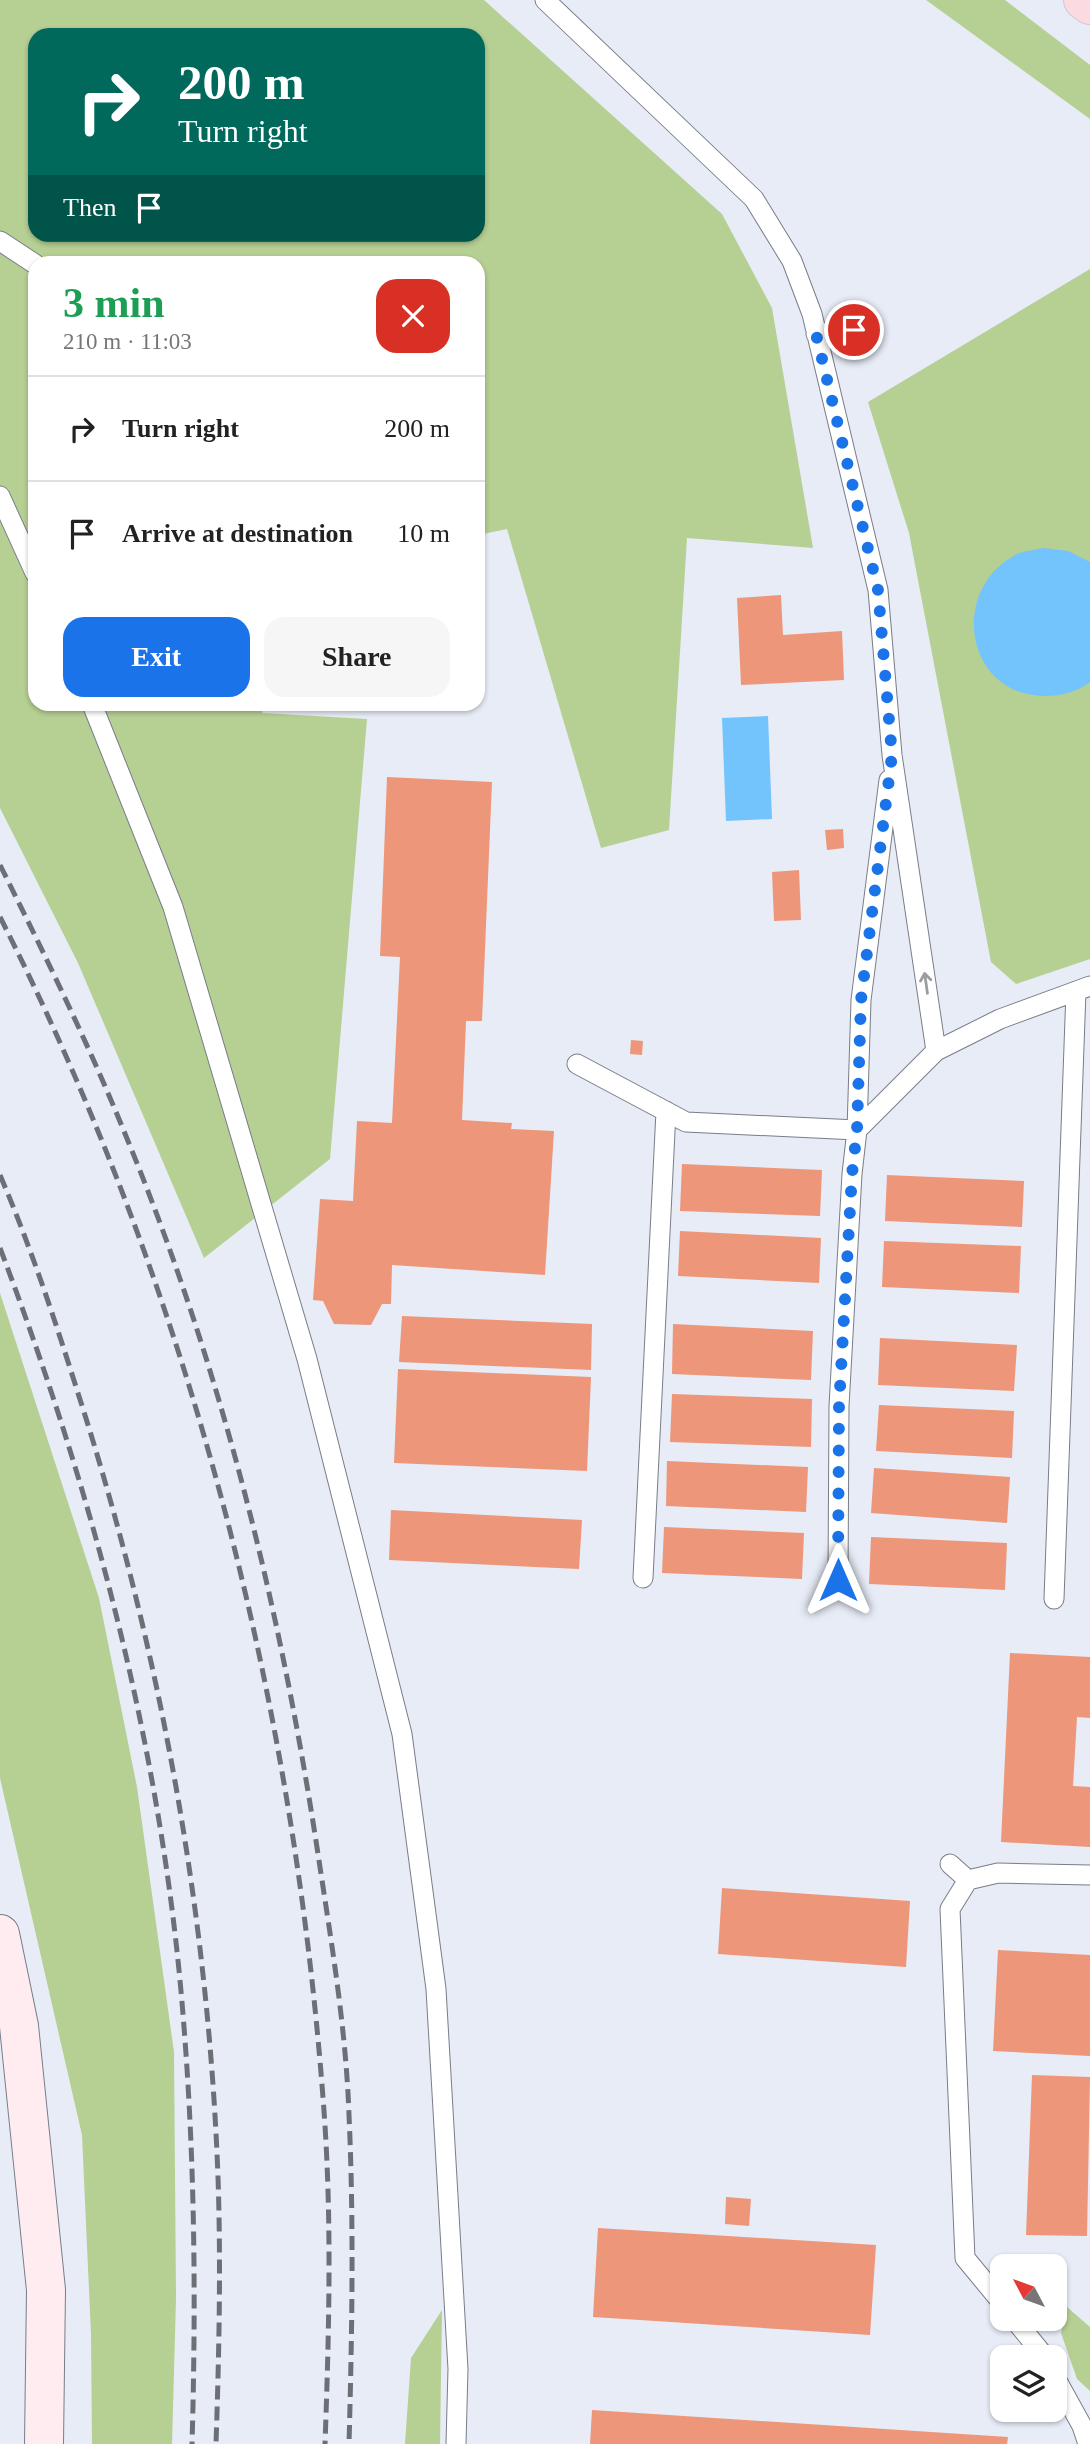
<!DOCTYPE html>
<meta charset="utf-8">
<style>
:root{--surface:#fff;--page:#f6f6f6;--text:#222;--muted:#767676;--line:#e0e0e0;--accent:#1a73e8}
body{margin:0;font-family:Georgia,serif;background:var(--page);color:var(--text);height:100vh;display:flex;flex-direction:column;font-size:26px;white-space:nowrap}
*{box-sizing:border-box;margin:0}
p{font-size:23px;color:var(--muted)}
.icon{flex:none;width:38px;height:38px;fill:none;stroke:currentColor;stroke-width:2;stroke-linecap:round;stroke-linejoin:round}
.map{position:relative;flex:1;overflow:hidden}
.side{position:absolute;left:28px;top:256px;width:457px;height:455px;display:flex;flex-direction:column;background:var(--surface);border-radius:21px;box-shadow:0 2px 5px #0004}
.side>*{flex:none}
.top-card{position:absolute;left:28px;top:28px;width:457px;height:214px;border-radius:21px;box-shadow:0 2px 5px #0004;background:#00695c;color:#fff;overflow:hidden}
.needle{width:46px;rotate:311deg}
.tools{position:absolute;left:990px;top:2254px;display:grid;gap:14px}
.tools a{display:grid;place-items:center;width:77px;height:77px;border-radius:14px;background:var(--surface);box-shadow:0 2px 5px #0004;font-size:35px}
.pin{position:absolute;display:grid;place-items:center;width:60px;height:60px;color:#fff;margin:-30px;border:4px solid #fff;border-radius:50%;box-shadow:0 2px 7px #0007}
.me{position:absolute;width:77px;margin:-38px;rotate:0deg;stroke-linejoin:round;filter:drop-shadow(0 0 5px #0008)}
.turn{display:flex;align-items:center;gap:24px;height:147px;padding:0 35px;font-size:32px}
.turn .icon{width:91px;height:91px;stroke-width:2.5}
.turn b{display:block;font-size:49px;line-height:60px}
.then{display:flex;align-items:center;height:66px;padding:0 35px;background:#0003;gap:14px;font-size:26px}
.round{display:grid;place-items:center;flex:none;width:74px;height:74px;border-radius:21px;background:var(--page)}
.summary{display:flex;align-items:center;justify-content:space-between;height:119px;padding:0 35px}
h1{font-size:42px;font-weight:600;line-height:52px;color:#1e9e55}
.button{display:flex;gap:14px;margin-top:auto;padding:14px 35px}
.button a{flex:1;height:80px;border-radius:21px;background:var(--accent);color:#fff;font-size:28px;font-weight:600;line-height:80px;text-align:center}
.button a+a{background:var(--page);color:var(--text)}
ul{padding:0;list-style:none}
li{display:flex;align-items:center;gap:21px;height:105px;padding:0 35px;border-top:2px solid var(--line)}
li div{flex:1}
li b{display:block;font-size:26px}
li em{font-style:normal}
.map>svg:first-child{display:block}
</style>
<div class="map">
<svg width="1090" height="2444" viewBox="0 0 1090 2444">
<rect width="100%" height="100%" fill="#e7ecf7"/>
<path fill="#b6cf93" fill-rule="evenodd" d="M0 0H484L722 214 772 308 813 548 687 538 669 830 601 848 507 529 478 535V262H35V704H263L262 713 367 719 330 1159 204 1258 78 963 0 808ZM35 35H478V234H35Z
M926 0H1005L1090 65V119Z
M1090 269V959L1016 984 991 962 909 533 868 402Z
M0 1293 99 1598 137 1787 174 2052 176 2298 172 2444H92L91 2334 82 2135 0 1778Z
M1067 2307 1090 2327V2391L1077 2379 1061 2333Z
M442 2310 440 2444H405L411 2358Z"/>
<path fill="#73c3fc" d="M1043 548 1068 551 1090 562V682C1077 692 1061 696 1045 696 965 696 948 589 1017 554 1024 551 1035 550 1043 548Z
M768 716 772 819 726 821 722 718Z"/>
<path fill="#ed9679" d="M781 595 783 635 842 631 844 680 741 685 737 598Z
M387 777 492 782 482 1021H466L462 1120 512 1123 511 1129 554 1131 545 1275 392 1265 391 1304H382L371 1325 334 1324 323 1301 313 1300 320 1199 353 1201 357 1121 392 1123 400 957 380 956Z
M843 829 844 848 827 850 825 830Z
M799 870 801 920 774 921 772 872Z
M631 1040 643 1041 642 1055 630 1054Z
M682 1164 822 1170 820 1216 680 1211Z
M887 1175 1024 1181 1022 1227 885 1221Z
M680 1231 821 1238 819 1283 678 1276Z
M884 1241 1021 1246 1019 1293 882 1287Z
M402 1316 592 1324 591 1370 399 1362Z
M673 1324 813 1331 811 1380 672 1374Z
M880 1338 1017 1345 1014 1391 878 1385Z
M398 1369 591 1377 587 1471 394 1463Z
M672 1394 812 1399 811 1447 670 1442Z
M879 1405 1014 1411 1012 1458 876 1451Z
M667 1461 808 1467 806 1512 666 1506Z
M874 1468 1010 1477 1007 1523 871 1513Z
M391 1510 582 1520 579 1569 389 1560Z
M664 1527 804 1533 802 1579 662 1573Z
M871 1537 1007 1543 1005 1590 869 1584Z
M1010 1653 1090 1657V1718L1077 1717 1073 1786 1090 1787V1847L1001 1842Z
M722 1888 910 1901 906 1967 718 1954Z
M998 1950 1090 1955V2056L993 2051Z
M1032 2075 1090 2077 1087 2236 1026 2235Z
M726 2197 751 2199 749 2226 725 2224Z
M598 2228 876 2245 870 2335 593 2317Z
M592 2410 1008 2437 1007 2444H590Z"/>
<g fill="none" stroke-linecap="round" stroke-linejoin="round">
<g stroke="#787d87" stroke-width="21">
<path id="lane" d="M545 0 754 199 792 261 812 314 878 590 892 755 936 1051
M0 241 35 264
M816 334 854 330
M0 496 35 573
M92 704 173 907 307 1359 402 1734 436 1989 458 2369 456 2444
M577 1064 686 1122 857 1130 861 1000 889 780
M643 1578 666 1111
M838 1580 839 1406 852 1174 857 1130 936 1051 1000 1019 1090 986
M1054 1599 1076 991
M950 1864 968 1880
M1003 2304 965 2258 950 1909 968 1880 998 1873 1090 1875
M1014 2319 1045 2357
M1055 2377 1082 2426 1088 2444"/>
</g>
<g stroke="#787d87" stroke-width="40">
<path id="secondary" d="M0 1934 19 2026 46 2290 44 2444"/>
</g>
<g stroke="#cbcccd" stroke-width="40">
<path id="primary" d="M1083 0 1090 5"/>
</g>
<use href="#lane" stroke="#fff" stroke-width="19"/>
<use href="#secondary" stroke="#feecf0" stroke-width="38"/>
<use href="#primary" stroke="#fcdae1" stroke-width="38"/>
<path stroke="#6c7076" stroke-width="5" stroke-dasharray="14 7" stroke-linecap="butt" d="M0 865C45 955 90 1047 128 1141 222 1370 281 1610 318 1854 331 1940 346 2028 349 2115 354 2225 352 2334 349 2444
M0 917C188 1287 294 1697 324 2111 332 2221 329 2333 325 2444
M0 1175C30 1245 54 1317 77 1390 159 1644 208 1910 218 2177 221 2266 219 2355 216 2444
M0 1248C95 1498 164 1760 184 2027 195 2166 196 2305 192 2444"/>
</g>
<defs><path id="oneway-shaft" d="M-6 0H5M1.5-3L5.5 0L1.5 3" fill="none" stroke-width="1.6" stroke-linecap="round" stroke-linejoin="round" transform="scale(1.75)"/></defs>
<use stroke="#9c9d9f" href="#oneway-shaft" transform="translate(926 983) rotate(-98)"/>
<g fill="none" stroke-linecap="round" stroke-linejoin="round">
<path stroke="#1a73e8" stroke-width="12" stroke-dasharray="0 21.6" d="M838 1580 839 1406 852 1174 857 1130 861 1000 892 755 878 590 816 334 854 330"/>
</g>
</svg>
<div class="tools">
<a><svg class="needle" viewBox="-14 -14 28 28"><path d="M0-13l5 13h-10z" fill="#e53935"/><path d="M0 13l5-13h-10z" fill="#767676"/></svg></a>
<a><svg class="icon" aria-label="layers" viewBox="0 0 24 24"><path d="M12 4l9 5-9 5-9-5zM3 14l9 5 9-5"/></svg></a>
</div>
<div class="pin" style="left:854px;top:330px;background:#d93025"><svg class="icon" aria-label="arrive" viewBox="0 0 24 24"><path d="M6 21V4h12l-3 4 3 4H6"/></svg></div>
<svg class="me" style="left:838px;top:1580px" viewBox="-20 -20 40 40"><path d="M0-17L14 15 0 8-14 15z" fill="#1a73e8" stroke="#fff" stroke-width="4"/></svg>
<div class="top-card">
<div class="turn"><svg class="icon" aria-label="right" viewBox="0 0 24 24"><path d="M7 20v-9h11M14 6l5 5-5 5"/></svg><div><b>200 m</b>Turn right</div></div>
<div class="then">Then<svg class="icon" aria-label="arrive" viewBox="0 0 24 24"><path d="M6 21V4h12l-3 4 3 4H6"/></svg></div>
</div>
<section class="side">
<div class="summary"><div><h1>3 min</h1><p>210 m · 11:03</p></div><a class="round" style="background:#d93025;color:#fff"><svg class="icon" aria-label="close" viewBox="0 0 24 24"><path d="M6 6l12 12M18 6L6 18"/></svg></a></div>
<ul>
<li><svg class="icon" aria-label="right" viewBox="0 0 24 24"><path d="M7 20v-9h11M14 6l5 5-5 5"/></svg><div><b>Turn right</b></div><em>200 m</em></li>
<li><svg class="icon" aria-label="arrive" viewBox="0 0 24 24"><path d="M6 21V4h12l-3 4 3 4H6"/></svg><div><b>Arrive at destination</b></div><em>10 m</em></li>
</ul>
<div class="button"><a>Exit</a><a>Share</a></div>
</section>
</div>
